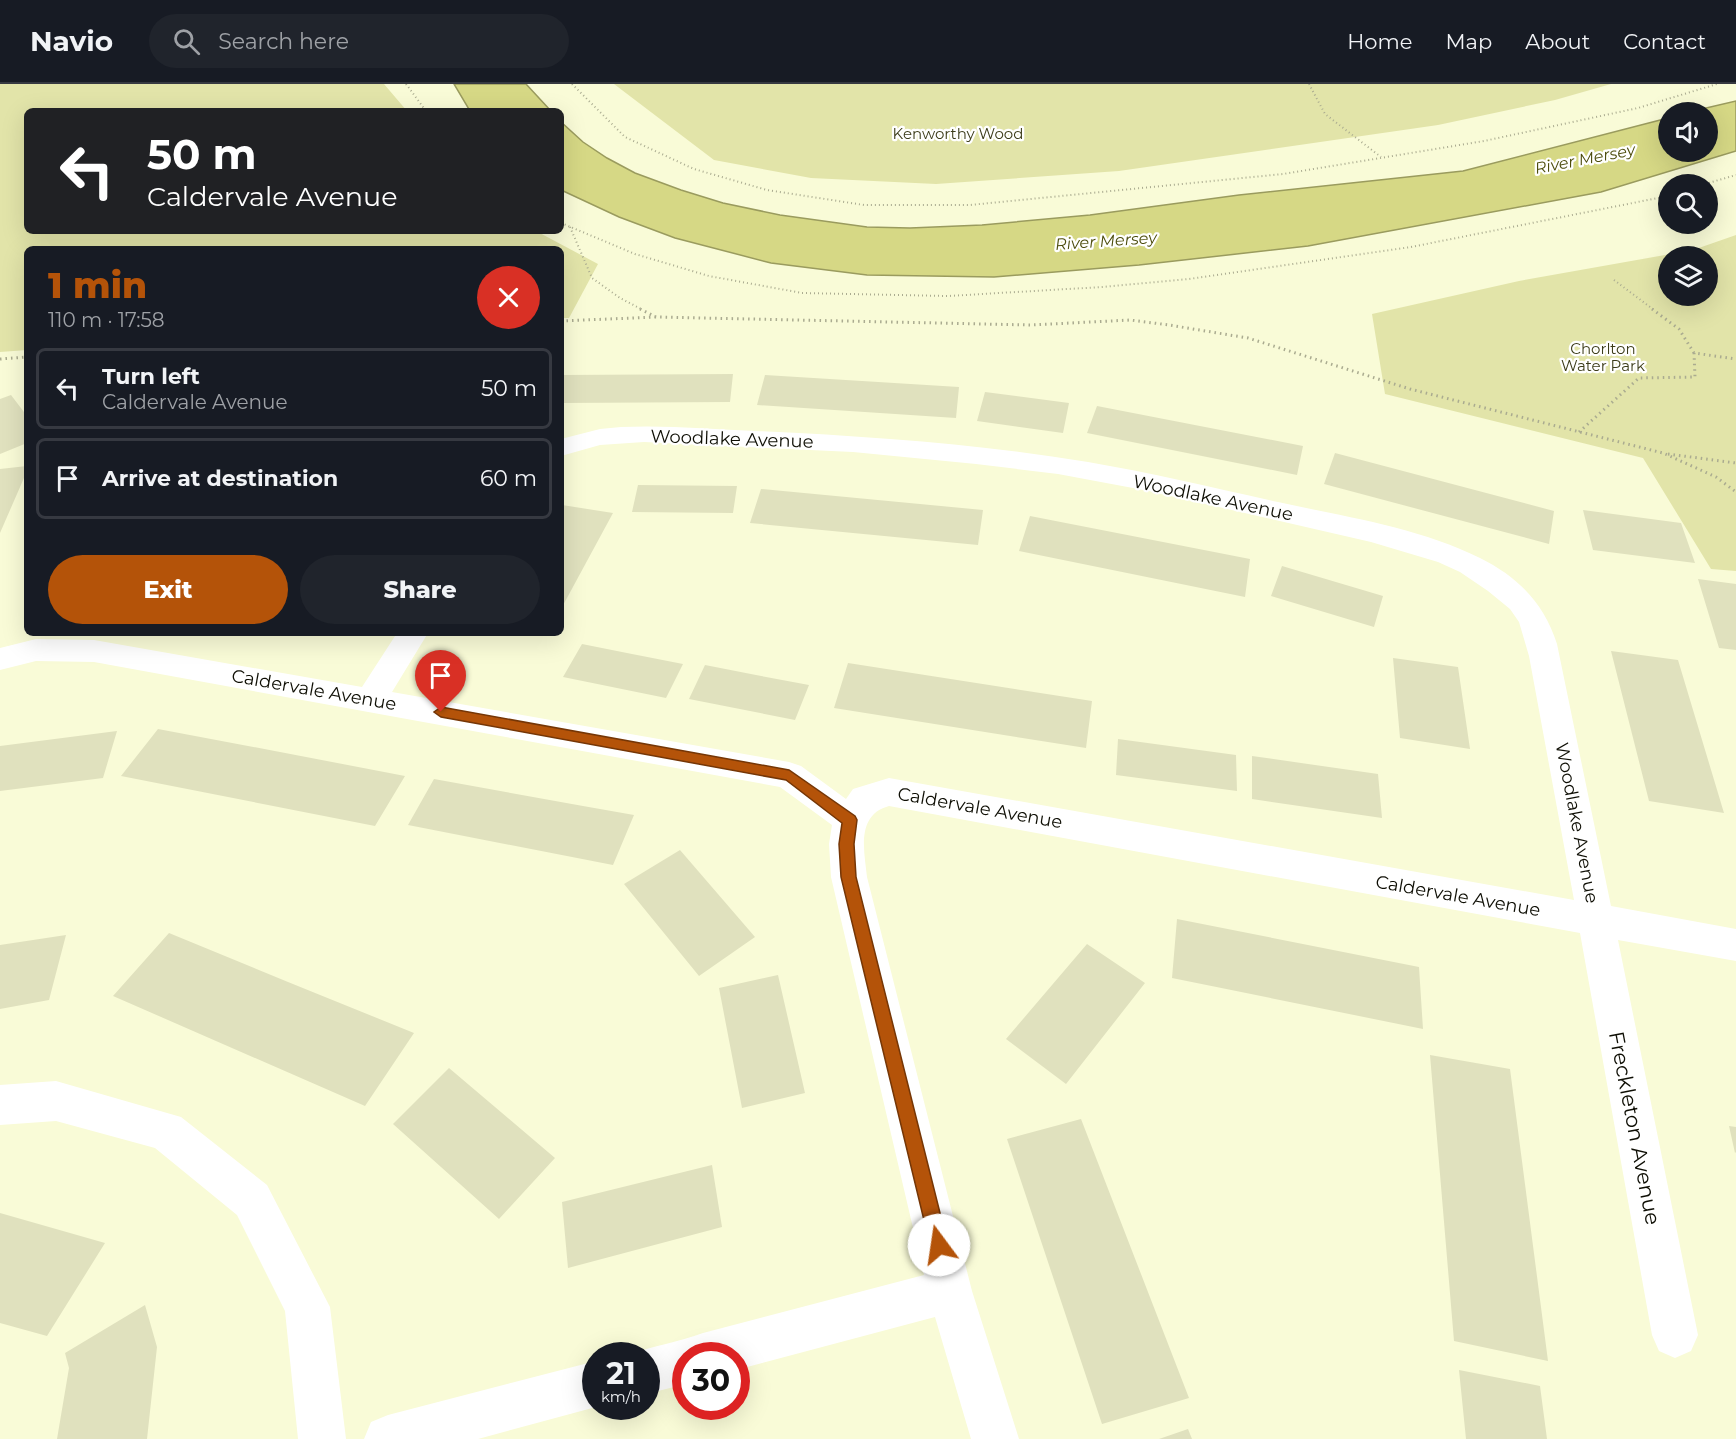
<!DOCTYPE html>
<meta charset="utf-8">
<style>
:root{--surface:#171b24;--page:#20242c;--text:#f1f3f6;--muted:#9ea1a6;--line:#363941;--accent:#b45309}
body{margin:0;font-family:Montserrat,sans-serif;background:var(--page);color:var(--text);height:100vh;display:flex;flex-direction:column;font-size:22px;white-space:nowrap}
*{box-sizing:border-box;margin:0}
p{font-size:20px;color:var(--muted)}
.icon{flex:none;width:33px;height:33px;fill:none;stroke:currentColor;stroke-width:2;stroke-linecap:round;stroke-linejoin:round}
.map{position:relative;flex:1;overflow:hidden}
.drawer{position:absolute;left:24px;top:162px;width:540px;height:390px;display:flex;flex-direction:column;background:var(--surface);border-radius:9px;box-shadow:0 6px 24px #0002}
.drawer>*{flex:none}
.banner{position:absolute;left:24px;top:24px;width:540px;height:126px;border-radius:9px;box-shadow:0 6px 24px #0002;background:#202124;color:#fff;overflow:hidden}
.fabs{position:absolute;left:1658px;top:18px;display:grid;gap:12px}
.fabs a{display:grid;place-items:center;width:60px;height:60px;border-radius:50%;background:var(--surface);box-shadow:0 6px 24px #0002;font-size:30px}
.speed{position:absolute;left:582px;top:1258px;display:flex;gap:12px;font-size:30px;font-weight:700;text-align:center}
.speed>*{display:grid;place-content:center;width:78px;height:78px;border-radius:50%;background:var(--surface);box-shadow:0 6px 24px #0002;line-height:1}
.speed small{font-size:15px;font-weight:400}
.speed .limit{border:9px solid #d22;background:#fff;color:#111}
.pin{position:absolute;display:grid;place-items:center;width:51px;height:51px;color:#fff;margin:-62px -26px;border-radius:50% 50% 50% 0;rotate:-45deg;box-shadow:0 0 6px #0007}
.pin .icon{rotate:45deg}
.me{position:absolute;width:66px;margin:-33px;rotate:346deg;stroke-linejoin:round;filter:drop-shadow(0 0 4px #0008)}
.turn{display:flex;align-items:center;gap:21px;height:126px;padding:0 24px;font-size:27px}
.turn .icon{width:78px;height:78px;stroke-width:2.5}
.turn b{display:block;font-size:42px;line-height:51px}
.round{display:grid;place-items:center;flex:none;width:63px;height:63px;border-radius:32px;background:var(--page)}
.summary{display:flex;align-items:center;justify-content:space-between;height:102px;padding:0 24px}
h1{font-size:36px;font-weight:800;line-height:45px;color:var(--accent)}
.button{display:flex;gap:12px;margin-top:auto;padding:12px 24px}
.button a{flex:1;height:69px;border-radius:36px;background:var(--accent);color:#fff;font-size:24px;font-weight:800;line-height:69px;text-align:center}
.button a+a{background:var(--page);color:var(--text)}
ul{padding:0;list-style:none}
li{display:flex;align-items:center;gap:18px;height:81px;margin:0 12px 9px;padding:0 12px;border:3px solid var(--line);border-radius:9px}
li div{flex:1}
li b{display:block;font-size:22px}
li em{font-style:normal}
header{display:flex;align-items:center;gap:36px;box-sizing:border-box;height:84px;padding:0 30px;background:var(--surface);border-bottom:2px solid var(--line)}
header strong{font-size:28px}
nav{display:flex;gap:33px;margin-inline-start:auto;font-size:21px}
.search{width:420px;height:54px;background:var(--page);display:flex;align-items:center;gap:15px;box-sizing:border-box;padding:0 21px;border-radius:33px;color:var(--muted);font-size:22px}
.map>svg:first-child{display:block}
</style>
<header>
<strong>Navio</strong>
<div class="search"><svg class="icon" aria-label="search" viewBox="0 0 24 24"><circle cx="10" cy="10" r="6"/><path d="M15 15l6 6"/></svg>Search here</div>
<nav><a>Home</a><a>Map</a><a>About</a><a>Contact</a></nav>
</header>
<div class="map">
<svg width="1736" height="1355" viewBox="0 0 1736 1355">
<rect width="100%" height="100%" fill="#f9fbd7"/>
<path fill="#e2e4a9" fill-rule="evenodd" d="M0 0H384L407 27H27V147H536L598 180 569 234H561V165H27V266L0 268Z
M614 0H1611L1555 16 1438 41 1119 87 936 100 811 94 714 76Z
M1736 151V487L1711 485 1643 374 1385 310 1372 230 1519 197 1693 166ZM1707 172V212H1668V172Z"/>
<path fill="#d6d885" stroke="#9a9b5e" stroke-width="1.5" d="M454 0H526L551 27H470Z
M1736 17V67L1601 108 1308 162 1139 181 994 193 867 191 771 179 675 154 619 133 561 106V38L583 58 607 74 635 89 681 106 723 119 780 131 867 143 910 144 982 141 1090 131 1239 111 1463 87 1668 34V68H1707V28H1689Z"/>
<path fill="#e0e1be" d="M733 290 730 318 561 319V291Z
M765 291 959 303 956 334 757 321Z
M985 308 1069 319 1063 349 977 337Z
M11 311 27 332V359L0 370V315Z
M1097 322 1303 362 1297 391 1087 349Z
M1335 369 1554 427 1549 460 1324 400Z
M27 382V387L0 449V385Z
M638 401 737 402 733 429 632 428Z
M761 405 983 426 978 461 750 439Z
M562 421 613 429 561 525V423Z
M1583 426 1681 439 1695 479 1593 466Z
M1030 432 1250 475 1245 513 1019 467Z
M1282 482 1383 512 1374 543 1271 512Z
M1698 495 1736 500V566L1719 564Z
M582 560 632 570 683 580 666 614 563 593Z
M1611 567 1678 576 1724 729 1649 717Z
M1393 574 1458 583 1470 665 1400 654Z
M848 579 1092 617 1086 664 834 624Z
M705 581 756 591 809 601 795 636 689 615Z
M158 645 280 668 405 692 375 742 121 692Z
M117 647 103 694 0 707V662Z
M1118 655 1236 671 1237 707 1116 691Z
M1252 672 1378 690 1382 734 1252 715Z
M434 695 583 722 634 731 613 781 408 741Z
M680 766 755 853 699 892 624 800Z
M1177 835 1419 883 1423 945 1172 894Z
M169 849 288 898 414 949 365 1022 113 912Z
M66 851 49 916 0 925V861Z
M1087 860 1145 899 1066 1000 1006 955Z
M778 891 805 1009 742 1024 719 904Z
M1430 971 1510 985 1548 1277 1454 1257Z
M449 984 555 1074 499 1135 393 1040Z
M1081 1035 1189 1314 1102 1340 1007 1055Z
M1729 1042 1736 1043V1068L1735 1069Z
M712 1081 722 1143 568 1184 562 1118Z
M0 1129 105 1159 47 1252 0 1239Z
M145 1221 157 1263 147 1355H57L69 1284 65 1269Z
M1459 1286 1540 1302 1547 1355H1466Z
M1188 1345 1192 1355H1159Z"/>
<g fill="none" stroke-linecap="round" stroke-linejoin="round">
<path stroke="#aaab90" stroke-width="2" stroke-dasharray="1 3" stroke-linecap="butt" d="M406 0 426 27
M572 0 625 53 694 85 767 106 864 121H970L1283 90 1484 57 1638 24 1717 0
M1309 0 1325 30 1381 73
M1705 100 1736 91
M561 139 635 170 709 192 802 209 948 212 1102 203 1189 195 1411 163 1668 112
M570 143 592 194 620 214 643 226
M1614 196 1654 226"/>
<path stroke="#aaab90" stroke-width="3" stroke-dasharray="1.5 4" stroke-linecap="butt" d="M640 225 656 233 1031 241 1130 236 1169 241 1248 254 1410 305 1663 369 1716 393 1736 408
M1652 225 1679 245 1694 269
M561 237 656 233
M0 275 27 273
M1579 348 1639 294 1695 293 1694 269 1736 275
M1668 370 1736 379"/>
<path fill="#fff" fill-rule="evenodd" d="M621 343C666 341 711 345 756 347 867 352 978 360 1088 378 1152 389 1215 404 1278 418 1345 433 1418 443 1480 474 1518 493 1544 519 1557 560L1611 822 1736 845V877L1618 856 1698 1251 1691 1267 1675 1274 1659 1267 1652 1251 1580 849 889 722C856 731 864 766 867 793L972 1207 1019 1355H971L935 1233 736 1286V1272H686V1300L646 1310V1272L630 1271C654 1261 680 1258 703 1249L924 1191 831 793 829 760 832 741 780 703 94 578 36 577 0 586V564L36 555 94 556 362 603 397 549H428L392 608 789 678 801 682 846 715 853 705 889 694 1574 816 1529 572 1519 538 1510 525 1488 507 1460 488 1438 478 1371 458 1149 407 1058 390 976 380 853 368 644 358 600 361 561 372V355L600 345Z
M56 997 181 1033 267 1101 330 1223 346 1355H298L285 1227 237 1131 155 1064 56 1037 0 1041V1001Z
M596 1277V1323L478 1355H364L371 1338 388 1331Z"/>
</g>
<path fill="#b45309" stroke="#753606" stroke-width="1.5" d="M441 623 789 686 855 732 857 736 854 760 856 793 948 1161 945 1167 939 1170 932 1167 930 1161 841 793 839 760 842 739 786 696 441 633 434 628Z"/>
<g text-anchor="middle" dominant-baseline="central" stroke-width="4.5" stroke-linejoin="round" paint-order="stroke">
<g font-size="15" fill="#3c3c19" stroke="#fff">
<text x="958" y="49">Kenworthy Wood</text>
<text x="1603" y="264">Chorlton<tspan x="1603" dy="17">Water Park</tspan></text>
</g>
<g font-size="16" font-style="italic" fill="#4c4c0c" stroke="#fff">
<text transform="translate(1585 75) rotate(-11)">River Mersey</text>
<text transform="translate(1106 157) rotate(-4)">River Mersey</text>
</g>
<g font-size="18" fill="#0e0e04" stroke="#fff">
<text transform="translate(732 355) rotate(2)">Woodlake Avenue</text>
<text transform="translate(1213 414) rotate(12)">Woodlake Avenue</text>
<text transform="translate(314 606) rotate(10)">Caldervale Avenue</text>
<text transform="translate(980 724) rotate(10)">Caldervale Avenue</text>
<text transform="translate(1577 739) rotate(79)">Woodlake Avenue</text>
<text transform="translate(1458 812) rotate(10)">Caldervale Avenue</text>
</g>
<g font-size="21" fill="#0e0e04" stroke="#fff">
<text transform="translate(1635 1044) rotate(79)">Freckleton Avenue</text>
</g>
</g>
</svg>
<div class="fabs">
<a><svg class="icon" aria-label="sound" viewBox="0 0 24 24"><path d="M4 9h4l5-4v14l-5-4H4zM17 9q2 3 0 6"/></svg></a>
<a><svg class="icon" aria-label="search" viewBox="0 0 24 24"><circle cx="10" cy="10" r="6"/><path d="M15 15l6 6"/></svg></a>
<a><svg class="icon" aria-label="layers" viewBox="0 0 24 24"><path d="M12 4l9 5-9 5-9-5zM3 14l9 5 9-5"/></svg></a>
</div>
<div class="speed"><div>21<small>km/h</small></div><div class="limit">30</div></div>
<div class="pin" style="left:441px;top:628px;background:#d93025"><svg class="icon" aria-label="arrive" viewBox="0 0 24 24"><path d="M6 21V4h12l-3 4 3 4H6"/></svg></div>
<svg class="me" style="left:939px;top:1161px" viewBox="-20 -20 40 40"><circle r="19" fill="#fff"/><path d="M0-13L10 11 0 6-10 11z" fill="#b45309"/></svg>
<div class="banner">
<div class="turn"><svg class="icon" aria-label="left" viewBox="0 0 24 24"><path d="M17 20v-9H6M10 6l-5 5 5 5"/></svg><div><b>50 m</b>Caldervale Avenue</div></div>
</div>
<section class="drawer">
<div class="summary"><div><h1>1 min</h1><p>110 m · 17:58</p></div><a class="round" style="background:#d93025;color:#fff"><svg class="icon" aria-label="close" viewBox="0 0 24 24"><path d="M6 6l12 12M18 6L6 18"/></svg></a></div>
<ul>
<li><svg class="icon" aria-label="left" viewBox="0 0 24 24"><path d="M17 20v-9H6M10 6l-5 5 5 5"/></svg><div><b>Turn left</b><p>Caldervale Avenue</p></div><em>50 m</em></li>
<li><svg class="icon" aria-label="arrive" viewBox="0 0 24 24"><path d="M6 21V4h12l-3 4 3 4H6"/></svg><div><b>Arrive at destination</b></div><em>60 m</em></li>
</ul>
<div class="button"><a>Exit</a><a>Share</a></div>
</section>
</div>
